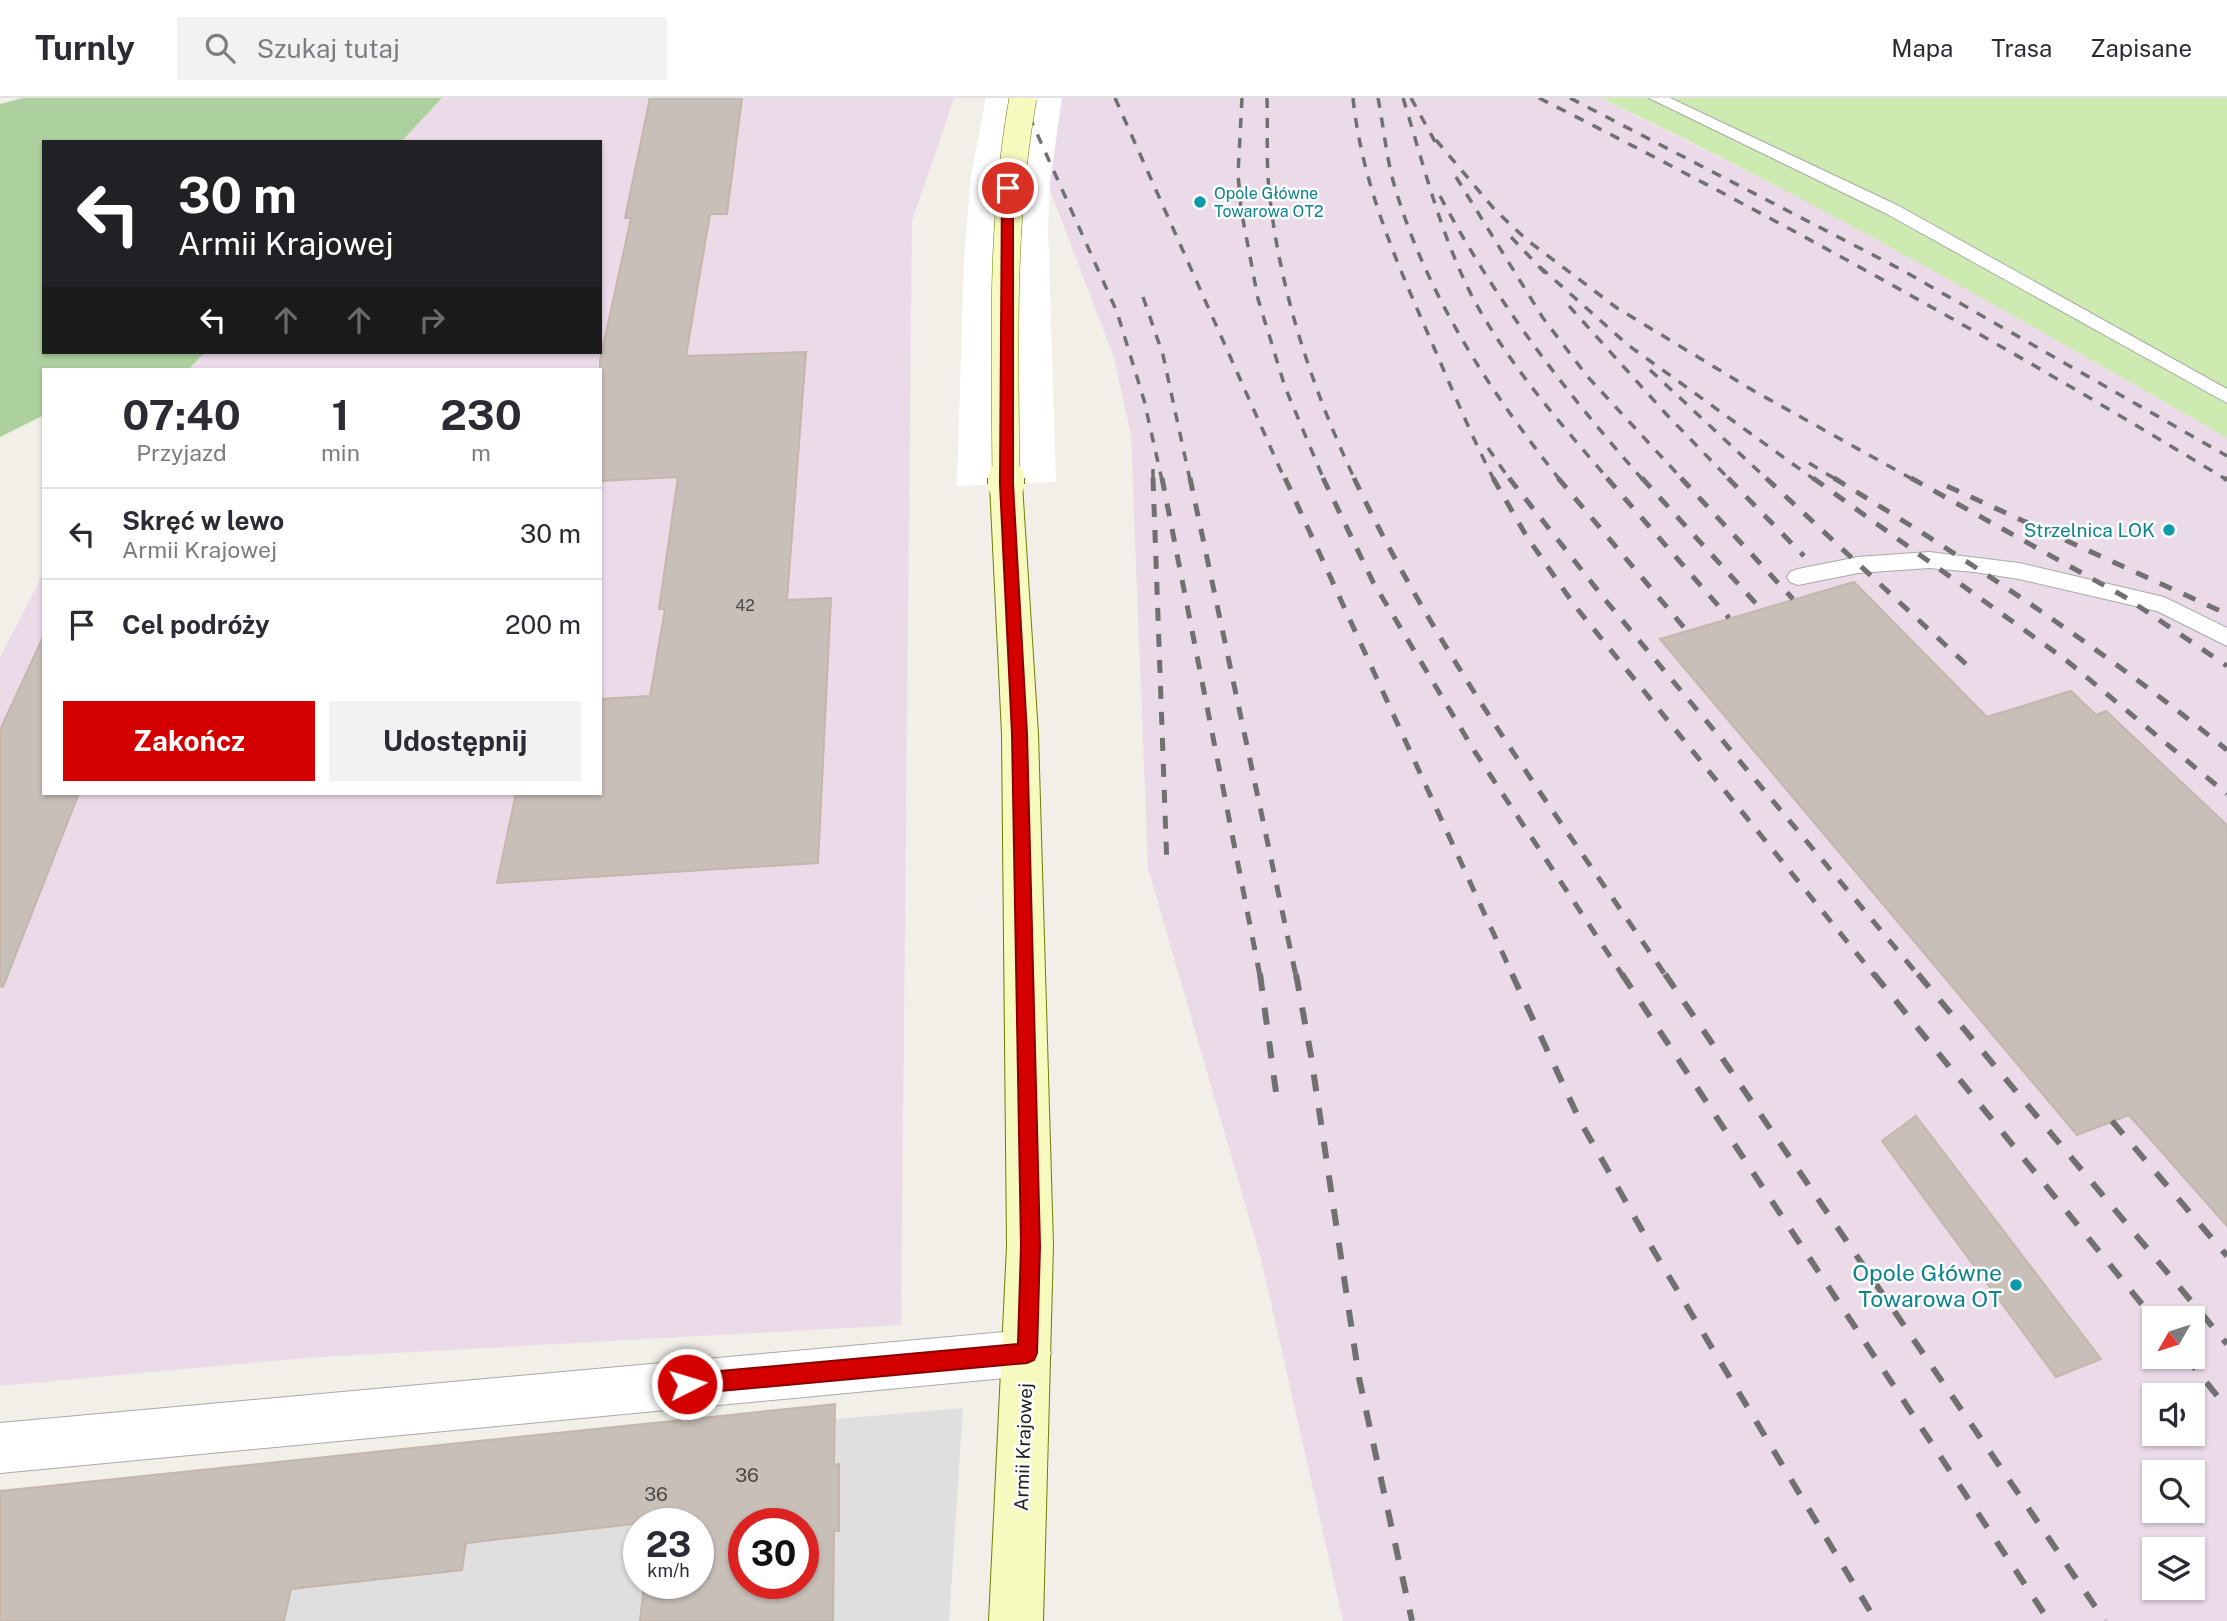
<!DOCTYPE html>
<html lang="pl">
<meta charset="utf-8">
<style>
:root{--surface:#fff;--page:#f2f2f3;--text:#2b2b33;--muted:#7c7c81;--line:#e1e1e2;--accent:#d40000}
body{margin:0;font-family:"Public Sans",sans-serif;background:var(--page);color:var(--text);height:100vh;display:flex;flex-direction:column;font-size:26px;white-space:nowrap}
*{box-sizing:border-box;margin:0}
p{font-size:23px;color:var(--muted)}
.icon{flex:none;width:38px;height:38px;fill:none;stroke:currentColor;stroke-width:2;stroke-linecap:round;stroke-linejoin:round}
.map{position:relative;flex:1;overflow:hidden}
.sheet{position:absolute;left:42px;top:270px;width:560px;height:427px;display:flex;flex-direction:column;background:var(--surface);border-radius:0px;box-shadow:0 2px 5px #0004}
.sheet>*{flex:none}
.top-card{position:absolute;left:42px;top:42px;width:560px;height:214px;border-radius:0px;box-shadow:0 2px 5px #0004;background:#202124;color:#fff;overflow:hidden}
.needle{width:46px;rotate:231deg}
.buttons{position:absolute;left:2142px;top:1208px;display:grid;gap:14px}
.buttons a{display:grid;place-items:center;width:63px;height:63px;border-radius:0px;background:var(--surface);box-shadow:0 2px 5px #0004;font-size:35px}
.speed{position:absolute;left:623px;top:1410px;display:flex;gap:14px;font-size:35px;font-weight:700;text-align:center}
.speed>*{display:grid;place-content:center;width:91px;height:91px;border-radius:50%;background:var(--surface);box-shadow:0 2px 5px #0004;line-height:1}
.speed small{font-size:18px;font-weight:400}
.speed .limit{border:10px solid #d22;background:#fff;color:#111}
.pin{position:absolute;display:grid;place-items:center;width:60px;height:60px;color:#fff;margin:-30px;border:4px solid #fff;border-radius:50%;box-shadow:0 2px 7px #0007}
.me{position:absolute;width:77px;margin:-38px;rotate:85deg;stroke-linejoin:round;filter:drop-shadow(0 0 5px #0008)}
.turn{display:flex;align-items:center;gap:24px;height:147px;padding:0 21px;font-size:32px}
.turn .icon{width:91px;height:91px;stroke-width:2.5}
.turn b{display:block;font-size:49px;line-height:60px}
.lanes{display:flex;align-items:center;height:66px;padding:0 21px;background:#0003;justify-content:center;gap:35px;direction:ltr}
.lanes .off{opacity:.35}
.eta{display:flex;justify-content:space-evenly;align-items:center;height:119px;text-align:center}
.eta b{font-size:42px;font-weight:700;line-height:49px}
.action{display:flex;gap:14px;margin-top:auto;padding:14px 21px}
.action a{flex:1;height:80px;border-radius:0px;background:var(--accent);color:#fff;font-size:28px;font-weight:700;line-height:80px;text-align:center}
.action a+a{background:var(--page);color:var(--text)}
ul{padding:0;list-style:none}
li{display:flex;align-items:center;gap:21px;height:91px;padding:0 21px;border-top:2px solid var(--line)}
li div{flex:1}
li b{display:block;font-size:26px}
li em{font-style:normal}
header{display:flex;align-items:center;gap:42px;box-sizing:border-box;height:98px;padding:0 35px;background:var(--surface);border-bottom:2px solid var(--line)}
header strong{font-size:33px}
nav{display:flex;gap:38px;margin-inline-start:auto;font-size:24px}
.search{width:490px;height:63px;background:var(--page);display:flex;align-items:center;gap:18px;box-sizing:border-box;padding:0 24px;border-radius:0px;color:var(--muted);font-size:26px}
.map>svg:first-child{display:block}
</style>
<header>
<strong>Turnly</strong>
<div class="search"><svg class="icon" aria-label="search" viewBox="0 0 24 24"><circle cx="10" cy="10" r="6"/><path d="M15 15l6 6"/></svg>Szukaj tutaj</div>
<nav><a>Mapa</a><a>Trasa</a><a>Zapisane</a></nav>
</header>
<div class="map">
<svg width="2227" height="1523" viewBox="0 0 2227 1523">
<rect width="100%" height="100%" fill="#f2efe9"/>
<path fill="#e0dfdf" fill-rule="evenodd" d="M963 1310 949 1523H0V1394ZM639 1426H698V1486H639ZM744 1426H803V1486H744Z"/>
<path fill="#ebdbe8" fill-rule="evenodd" d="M442 0H954L912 123 901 1227 305 1260 0 1288V560L44 474V695H600V271H189L205 254H600V44H401Z
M1003 0H1601L1801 100 1983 200 2227 340V1523H1343L1261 1161 1148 770 1131 337 1114 260 1043 73ZM2154 1220H2193V1258H2154ZM2154 1297H2193V1335H2154ZM2154 1374H2193V1412H2154ZM2154 1451H2193V1489H2154Z"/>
<path fill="#cdebb0" d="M1601 0H2227V340C2021 222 1816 102 1601 0Z"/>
<path fill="#add19e" d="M23 0H442L401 44H44V254H205L189 271H44V317L0 339V6Z"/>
<path fill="#fff" d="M986 0H1062L1050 84 1048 129 1056 384 957 388 964 160 971 78Z"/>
<path fill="#c7bfb8" stroke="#c4b6ab" stroke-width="2" fill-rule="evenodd" d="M650 0H742L727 116H710L686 258 806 254 787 502 831 500 818 765 497 785 516 695H600V601L650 598 665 511H659L678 379 600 383V262L631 120H625Z
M1854 484 1987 619 2071 593 2096 617 2106 613 2227 727V1128L2129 1017 2077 1037 1660 541Z
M44 537V695H79L3 889 0 888V632Z
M1916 1018 2101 1261 2056 1279 1882 1043Z
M835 1306 834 1367 839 1366V1433H834L833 1523H640L644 1486H698V1426L651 1424 466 1445 462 1472 291 1491 284 1523H0V1393ZM744 1426H803V1486H744Z"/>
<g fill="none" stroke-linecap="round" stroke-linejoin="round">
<g stroke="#a9a9a9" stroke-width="2">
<path id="lane" d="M1649 0H1670L1899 108 2227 291V305L1887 116Z
M1929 454 2019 465 2164 499 2227 530V548L2157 513 2019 481 1974 474 1929 470 1858 475 1798 487 1790 484 1787 479 1790 474 1798 471 1858 459Z"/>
</g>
<g stroke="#a9a9a9" stroke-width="2">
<path id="street" d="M1027 1232 1044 1238 1051 1255 1044 1272 1027 1278 0 1375V1325Z"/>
</g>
<g stroke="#707d05" stroke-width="2">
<path id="secondary" d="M1006 376 1017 379 1022 386 1038 636 1053 1148 1043 1523H989L1007 1148 1002 636 990 386 995 379Z"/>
</g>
<use href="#lane" fill="#fff" fill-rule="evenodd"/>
<use href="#street" fill="#fff" fill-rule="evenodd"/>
<use href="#secondary" fill="#f7fabf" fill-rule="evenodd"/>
<path stroke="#707070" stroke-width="3.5" stroke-dasharray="10 10" stroke-linecap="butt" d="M1021 0 1117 214 1144 302 1162 382
M1115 0 1285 382
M1242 0 1238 76 1241 111 1258 201 1285 289 1324 382
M1267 0C1268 30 1266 61 1269 91 1279 192 1312 290 1355 382
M1353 0C1362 87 1397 165 1432 245 1452 291 1471 337 1494 382
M1378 0C1383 26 1386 54 1392 79 1423 192 1488 291 1560 382
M1403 0C1424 68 1441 139 1474 202 1510 268 1560 325 1609 382
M1411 0 1438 49
M1539 0C1773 118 2002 245 2227 382
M1570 0 1902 172 2227 358
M1436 42 1495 112 1527 142 1617 210 1754 293 1914 382
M1456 79 1543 220 1587 278 1683 382
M1440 98C1497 205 1563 291 1643 382
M1511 139 1545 175
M1540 169 1628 247 1815 382
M1143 199 1163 257 1190 382
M1569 208 1667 317 1730 382
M1650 272 1768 382
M1488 350 1510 382
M1809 365 1837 382
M1153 371V382"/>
<path stroke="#707070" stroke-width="5" stroke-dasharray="13 13" stroke-linecap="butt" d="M1153 380 1167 769
M1162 380 1260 878
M1190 380 1296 878
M1285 380 1513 878
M1323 380 1373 484 1475 654 1623 878
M1354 380C1438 557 1556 716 1666 878
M1493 380 1527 439 1575 508 1875 878
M1509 380 1607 504 1919 878
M1558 380 1687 533
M1607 380 1729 520
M1642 380 1761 511
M1681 380 1793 501
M1728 380 1804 458
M1766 380 1968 568
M1813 380 2066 562 2227 696
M1834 380C1970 463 2103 551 2227 652
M1911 380 2125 499 2227 568
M2224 380 2227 382
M1947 388 2227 516"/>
<path stroke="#707070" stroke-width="6" stroke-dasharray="17 17" stroke-linecap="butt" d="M1260 876 1278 1009
M1296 876 1311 958 1359 1280 1412 1523
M1512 876 1580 1023 1655 1155 1876 1523
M1622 876 2049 1523
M1665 876 2105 1523
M1874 876 2154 1221
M1918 876 2227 1246
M2112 1023 2227 1158
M2185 1258 2227 1310"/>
<g stroke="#707d05" stroke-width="28" stroke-linecap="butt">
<path id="secondary-bridge-far1" d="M1006 382C1005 253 1000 127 1023 0"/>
</g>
<g stroke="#707d05" stroke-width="38" stroke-linecap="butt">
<path id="secondary-bridge" d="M1006 380V386"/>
</g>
<use href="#secondary-bridge-far1" stroke="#f7fabf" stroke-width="27"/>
<use href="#secondary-bridge" stroke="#f7fabf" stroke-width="36"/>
</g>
<path fill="#d40000" stroke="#8a0000" stroke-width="2" d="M1008 87 1013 90V386L1027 636 1040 1148 1037 1255 1034 1262 1027 1265 687 1296 679 1293 676 1286 679 1279 687 1276 1018 1246 1021 1148 1012 636 1000 386 1002 90Z"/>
<g fill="#0f9aa8" stroke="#fff" stroke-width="2.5">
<circle cx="1200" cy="104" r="7"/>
<circle cx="2169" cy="432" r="7"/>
<circle cx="2016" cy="1187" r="7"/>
</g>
<g text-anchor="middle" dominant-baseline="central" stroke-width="5" stroke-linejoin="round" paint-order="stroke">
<g font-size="16" fill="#0d838f" stroke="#fff" text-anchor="start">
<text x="1214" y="95">Opole Główne<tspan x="1214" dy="18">Towarowa OT2</tspan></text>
</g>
<g font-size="16" fill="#4b4948">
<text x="745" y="507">42</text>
</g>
<g font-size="19" fill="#0d838f" stroke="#fff" text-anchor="end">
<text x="2155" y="432">Strzelnica LOK</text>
</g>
<g font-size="19" fill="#222" stroke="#fff">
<text transform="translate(1023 1349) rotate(-88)">Armii Krajowej</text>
</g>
<g font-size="19" fill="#4b4948">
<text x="747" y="1377">36</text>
<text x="656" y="1396">36</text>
</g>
<g font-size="23" fill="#0d838f" stroke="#fff" text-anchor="end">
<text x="2002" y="1174">Opole Główne<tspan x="2002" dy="26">Towarowa OT</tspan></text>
</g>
</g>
</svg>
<div class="buttons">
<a><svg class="needle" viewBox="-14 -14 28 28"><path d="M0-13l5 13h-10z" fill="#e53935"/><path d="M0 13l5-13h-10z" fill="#7c7c81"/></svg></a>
<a><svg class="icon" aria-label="sound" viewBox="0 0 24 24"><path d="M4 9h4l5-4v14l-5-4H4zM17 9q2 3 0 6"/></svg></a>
<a><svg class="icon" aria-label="search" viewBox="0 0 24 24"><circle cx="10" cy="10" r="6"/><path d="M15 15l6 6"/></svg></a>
<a><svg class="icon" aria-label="layers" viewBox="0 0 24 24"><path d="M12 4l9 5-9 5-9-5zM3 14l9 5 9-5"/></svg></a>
</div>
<div class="speed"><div>23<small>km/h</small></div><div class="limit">30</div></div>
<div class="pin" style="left:1008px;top:90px;background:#d93025"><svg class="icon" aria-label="arrive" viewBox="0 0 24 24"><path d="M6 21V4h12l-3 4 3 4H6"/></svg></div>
<svg class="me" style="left:687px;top:1286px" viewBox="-20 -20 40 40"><circle r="17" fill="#d40000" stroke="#fff" stroke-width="3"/><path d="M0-11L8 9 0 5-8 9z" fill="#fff"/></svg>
<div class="top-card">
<div class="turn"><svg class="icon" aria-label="left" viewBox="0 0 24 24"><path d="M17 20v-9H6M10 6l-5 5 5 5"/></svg><div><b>30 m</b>Armii Krajowej</div></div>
<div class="lanes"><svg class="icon" aria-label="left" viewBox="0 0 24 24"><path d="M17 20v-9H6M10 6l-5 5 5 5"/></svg><svg class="icon off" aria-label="ahead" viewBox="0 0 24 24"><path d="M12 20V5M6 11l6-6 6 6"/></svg><svg class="icon off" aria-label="ahead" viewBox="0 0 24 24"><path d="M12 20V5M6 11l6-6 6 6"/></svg><svg class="icon off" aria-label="right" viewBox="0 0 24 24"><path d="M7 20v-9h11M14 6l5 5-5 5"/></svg></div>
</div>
<section class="sheet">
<div class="eta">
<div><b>07:40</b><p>Przyjazd</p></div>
<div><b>1</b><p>min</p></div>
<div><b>230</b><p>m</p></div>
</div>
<ul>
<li><svg class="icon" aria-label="left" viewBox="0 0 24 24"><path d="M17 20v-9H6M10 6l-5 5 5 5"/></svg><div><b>Skręć w lewo</b><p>Armii Krajowej</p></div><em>30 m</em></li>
<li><svg class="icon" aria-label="arrive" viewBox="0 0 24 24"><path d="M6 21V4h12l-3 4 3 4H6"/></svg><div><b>Cel podróży</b></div><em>200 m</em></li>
</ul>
<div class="action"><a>Zakończ</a><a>Udostępnij</a></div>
</section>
</div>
